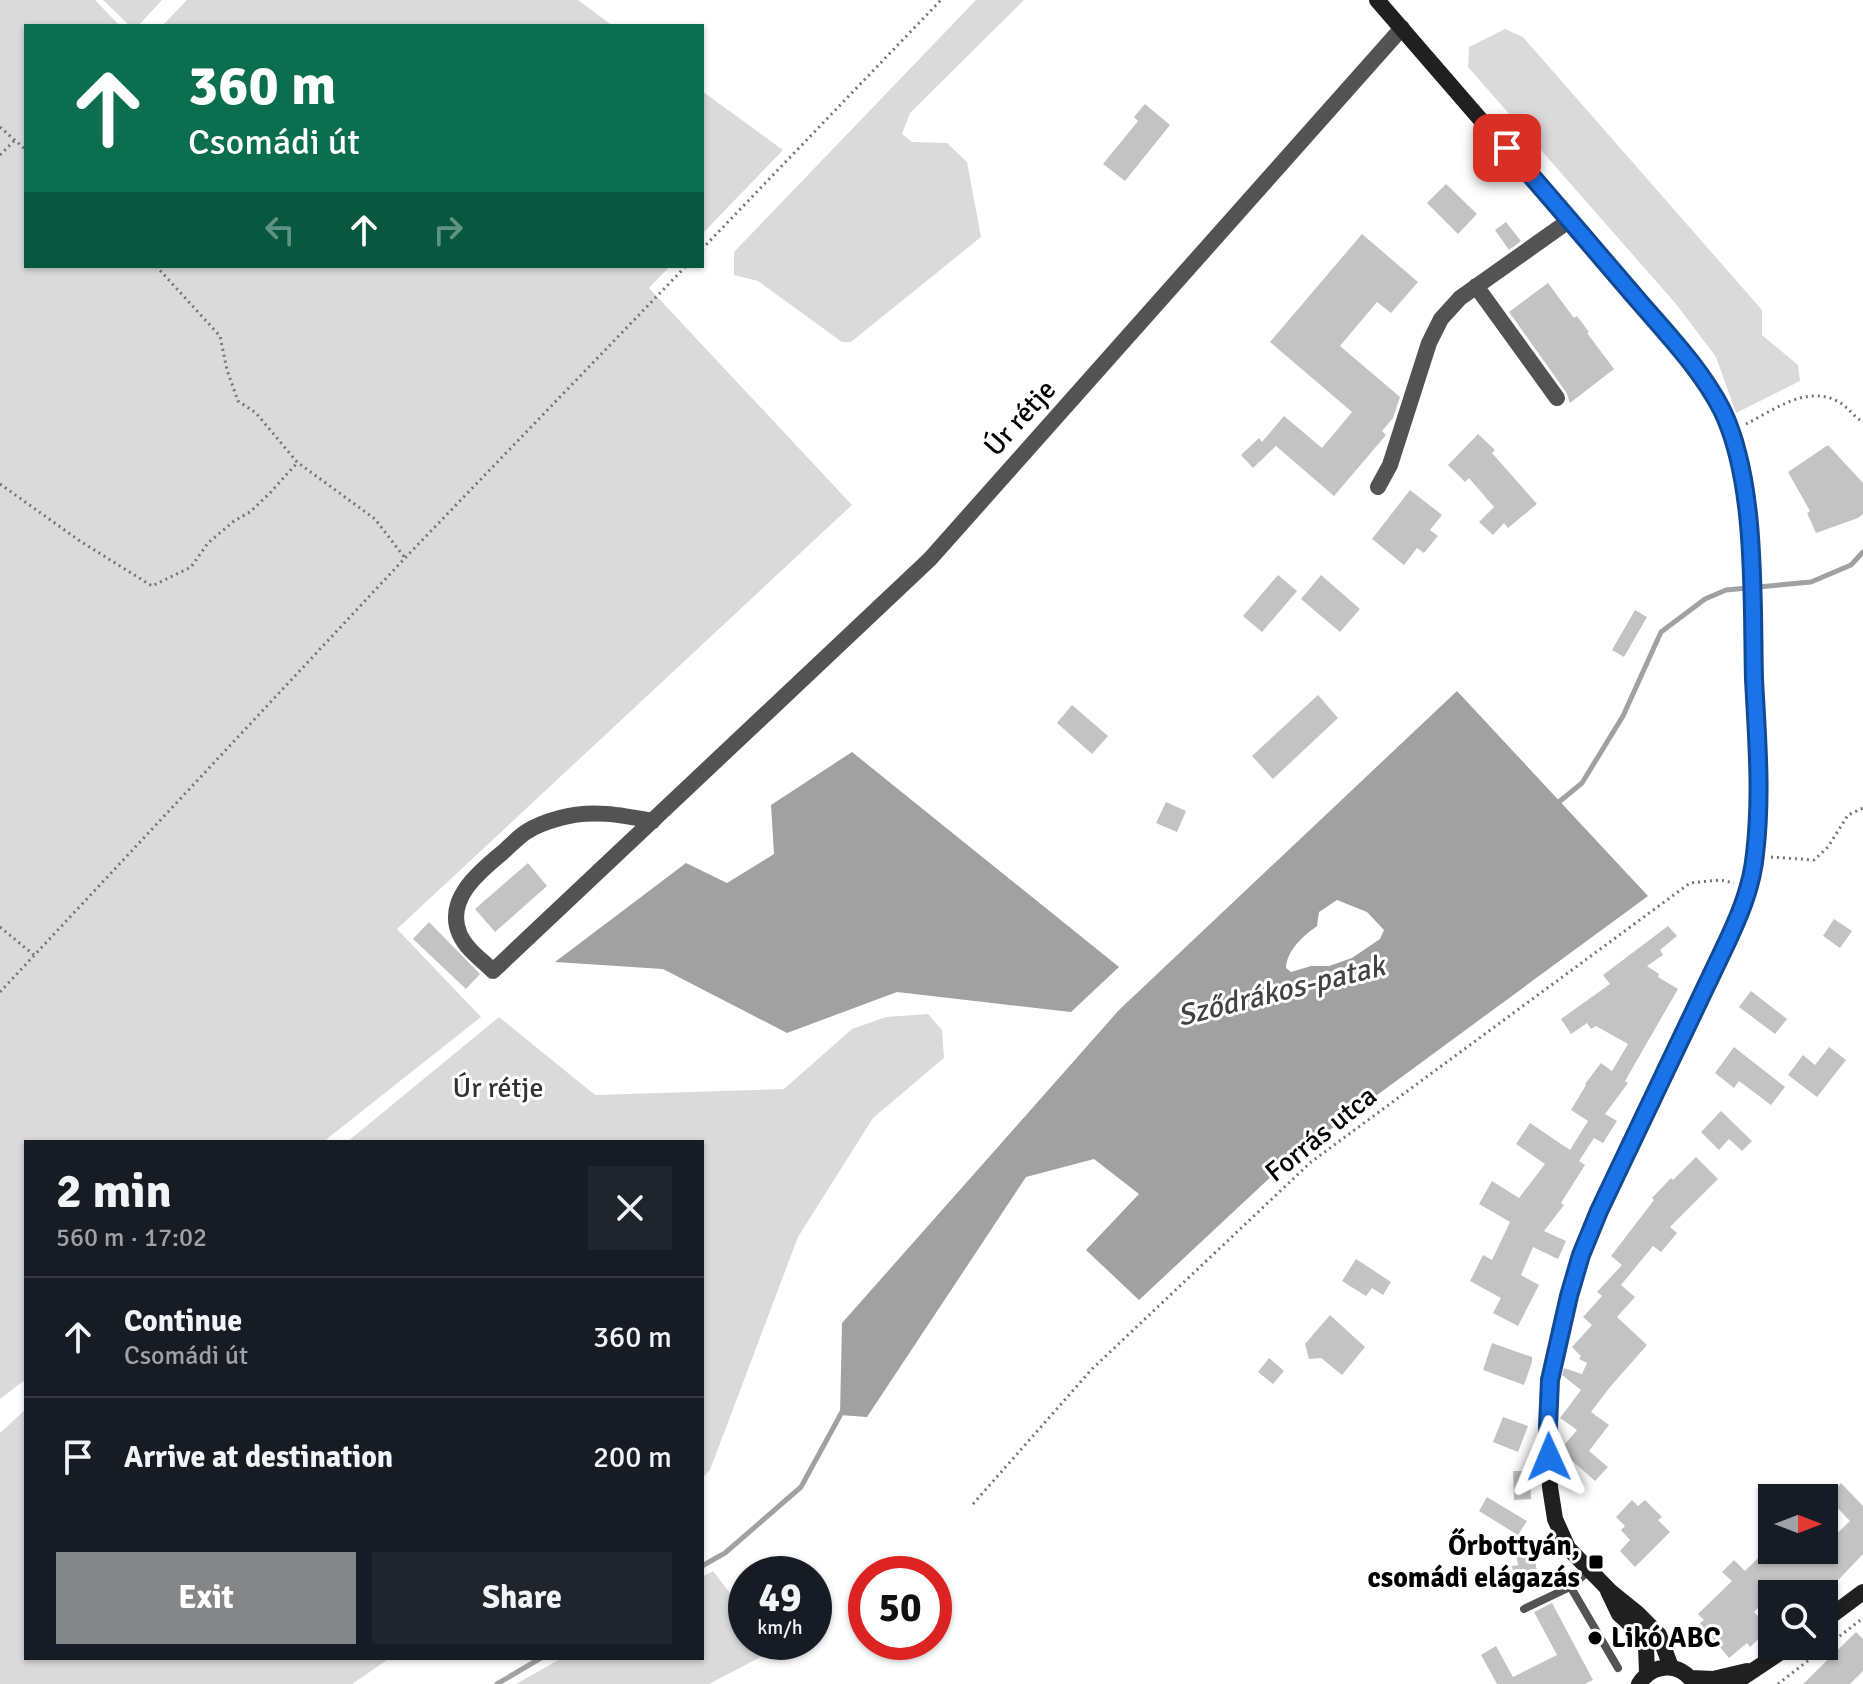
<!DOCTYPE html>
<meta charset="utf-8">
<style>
:root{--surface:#171b24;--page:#20242c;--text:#f1f3f6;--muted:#9ea1a6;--line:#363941;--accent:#858687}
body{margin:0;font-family:Signika,sans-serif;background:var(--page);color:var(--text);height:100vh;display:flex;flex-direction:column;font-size:30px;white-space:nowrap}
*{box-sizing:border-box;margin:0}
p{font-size:26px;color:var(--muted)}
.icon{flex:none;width:44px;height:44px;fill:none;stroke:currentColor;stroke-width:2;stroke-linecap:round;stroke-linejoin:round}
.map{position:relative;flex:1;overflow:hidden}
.drawer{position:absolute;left:24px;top:1140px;width:680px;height:520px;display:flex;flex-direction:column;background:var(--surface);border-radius:0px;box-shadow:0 2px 6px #0004}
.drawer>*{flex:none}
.guide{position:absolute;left:24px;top:24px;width:680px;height:244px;border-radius:0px;box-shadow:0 2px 6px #0004;background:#0b6e4f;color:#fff;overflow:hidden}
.needle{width:52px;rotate:90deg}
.buttons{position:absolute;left:1758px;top:1484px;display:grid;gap:16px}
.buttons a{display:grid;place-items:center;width:80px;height:80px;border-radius:0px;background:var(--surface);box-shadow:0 2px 6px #0004;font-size:40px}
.speed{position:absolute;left:728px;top:1556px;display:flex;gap:16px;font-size:40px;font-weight:700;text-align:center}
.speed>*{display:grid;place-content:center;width:104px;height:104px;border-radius:50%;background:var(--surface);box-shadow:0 2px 6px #0004;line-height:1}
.speed small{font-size:20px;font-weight:400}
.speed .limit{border:12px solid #d22;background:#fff;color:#111}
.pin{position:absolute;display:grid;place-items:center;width:68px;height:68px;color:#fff;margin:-34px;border-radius:16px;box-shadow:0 4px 12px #0006}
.me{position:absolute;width:88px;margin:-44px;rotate:359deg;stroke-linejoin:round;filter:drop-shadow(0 0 6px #0008)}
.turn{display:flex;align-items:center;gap:28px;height:168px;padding:0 32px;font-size:36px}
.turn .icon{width:104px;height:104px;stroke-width:2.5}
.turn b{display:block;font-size:56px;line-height:68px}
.lanes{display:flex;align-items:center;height:76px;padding:0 32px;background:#0003;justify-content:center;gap:40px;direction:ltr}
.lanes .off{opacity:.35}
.round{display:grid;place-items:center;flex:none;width:84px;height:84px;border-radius:0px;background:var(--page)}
.summary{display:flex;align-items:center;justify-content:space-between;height:136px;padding:0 32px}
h1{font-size:48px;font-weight:800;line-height:60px}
.button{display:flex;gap:16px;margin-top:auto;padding:16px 32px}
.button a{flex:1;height:92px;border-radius:0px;background:var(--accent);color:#fff;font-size:32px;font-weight:800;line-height:92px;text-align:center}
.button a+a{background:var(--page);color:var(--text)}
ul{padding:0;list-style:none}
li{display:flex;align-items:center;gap:24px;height:120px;padding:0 32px;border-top:2px solid var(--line)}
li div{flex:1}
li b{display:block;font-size:30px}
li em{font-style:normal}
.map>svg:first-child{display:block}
</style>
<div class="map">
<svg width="1863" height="1684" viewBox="0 0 1863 1684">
<rect width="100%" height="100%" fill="#fff"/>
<path fill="#dadada" d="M0 0H95L120 26H26V266H670L649 288 852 505 397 929 481 1017 323 1142H26V1379L0 1399Z
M103 0H162L138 26H130Z
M187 0H578L613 26H162Z
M976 0H1024L910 113 902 134 912 142 947 143 967 162 981 237 851 342H842L758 281 734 275V252Z
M1505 29 1523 37 1762 310V335L1798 365 1800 381 1736 413 1716 357 1676 304 1468 67 1469 47Z
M702 91 783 150 702 234Z
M928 1014 942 1030 944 1058 873 1118 798 1237 710 1470 702 1478V1142H347L499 1017 595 1095 784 1089 852 1029 886 1017Z
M26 1409V1658H390L352 1684H0V1433Z
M713 1571 746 1614V1642H767L774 1650 709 1684H516L562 1658H702V1577Z"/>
<path fill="#a1a1a1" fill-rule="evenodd" d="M1457 691 1648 896 1290 1159 1139 1300 1086 1250 1139 1194 1094 1159 1026 1177 867 1417 840 1415 842 1323 1119 1010ZM1337 900 1367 912 1384 930 1380 939 1352 958 1329 966H1311L1291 972 1286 968C1287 950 1303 936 1317 926L1319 912Z
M852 752 1119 967 1071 1012 897 992 787 1033 663 969 555 962 686 863 727 883 774 854 771 805Z"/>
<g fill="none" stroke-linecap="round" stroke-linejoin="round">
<path stroke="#a1a1a1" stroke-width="5" d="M1554 806 1582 783 1623 716 1661 632 1705 599 1726 590 1811 582 1851 565 1863 552
M702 1566 725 1553 801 1487 843 1410
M497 1684 541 1658"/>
</g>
<path fill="#c3c3c3" d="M1145 104 1170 125 1125 181 1103 164 1138 121 1134 117Z
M1446 184 1477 214 1458 234 1427 203Z
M1506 222 1521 241 1509 250 1495 230Z
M1362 234 1418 282 1391 313 1377 302 1340 346 1400 397 1393 418 1382 431 1386 435 1334 496 1276 446 1253 468 1241 455 1259 438 1262 442 1284 416 1322 448 1352 412 1270 342Z
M1548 283 1574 318 1577 316 1589 332 1587 333 1614 369 1570 403 1566 392 1509 312Z
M1478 434 1495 450 1492 453 1537 504 1508 528 1504 523 1493 535 1479 522 1494 507 1469 478 1465 482 1448 465Z
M1828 445 1863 483V514L1858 518 1816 533 1807 513 1810 511 1788 472Z
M1410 490 1442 515 1430 530 1438 536 1424 553 1417 548 1404 565 1372 539Z
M1278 575 1297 591 1262 632 1243 616Z
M1321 575 1360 609 1340 632 1301 599Z
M1635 610 1647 617 1624 657 1612 650Z
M1318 695 1338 718 1273 779 1252 756Z
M1072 705 1108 736 1092 754 1057 723Z
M1166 802 1186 811 1177 832 1156 823Z
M528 863 547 886 495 932 475 909Z
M1834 919 1852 931 1840 948 1823 936Z
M429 922 480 974 466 989 413 939Z
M1668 926 1677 936 1660 950 1663 955 1647 966 1659 974 1658 977 1678 989 1625 1081 1628 1083 1605 1114 1617 1121 1603 1143 1594 1138 1579 1161 1585 1165 1561 1203 1564 1205 1544 1231 1566 1241 1558 1259 1533 1247 1521 1275 1539 1285 1518 1326 1493 1313 1501 1298 1470 1281 1483 1255 1492 1260 1510 1222 1479 1204 1492 1181 1519 1198 1545 1164 1516 1144 1530 1123 1570 1150 1588 1121 1571 1110 1586 1085 1585 1084 1601 1063 1612 1071 1628 1044 1596 1026 1591 1029 1587 1023 1571 1034 1561 1019 1610 984 1603 975Z
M1751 991 1787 1019 1775 1034 1739 1007Z
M1734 1047 1785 1087 1771 1105 1739 1081 1734 1088 1715 1073Z
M1829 1047 1846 1060 1817 1097 1788 1075 1803 1055 1815 1065Z
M1721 1111 1752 1141 1742 1151 1729 1139 1719 1150 1701 1132Z
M1696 1157 1718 1179 1670 1227 1677 1233 1661 1252 1653 1246 1621 1285 1635 1297 1617 1317 1647 1345 1610 1387 1591 1412 1609 1425 1589 1451 1608 1467 1595 1481 1560 1450 1577 1430 1560 1418 1581 1390 1562 1375 1564 1368 1582 1374 1587 1363 1579 1359 1581 1356 1572 1347 1592 1325 1583 1317 1602 1296 1597 1292 1622 1265 1611 1256 1654 1200 1652 1198 1671 1178 1673 1180Z
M1356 1259 1391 1282 1383 1295 1372 1288 1366 1296 1342 1281Z
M1330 1315 1365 1347 1342 1375 1321 1358 1309 1359 1305 1344Z
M1492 1343 1532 1357V1362L1524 1385 1483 1370Z
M1269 1358 1284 1371 1273 1384 1258 1372Z
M1503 1417 1528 1426 1518 1452 1493 1442Z
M1513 1471H1530L1531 1499 1514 1500Z
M1841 1483 1863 1506V1554L1825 1594H1771L1754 1612 1770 1628 1750 1647 1747 1643 1729 1658 1700 1623 1704 1620 1698 1614 1732 1581 1722 1572 1734 1560 1745 1571 1767 1549 1779 1562 1790 1550H1824V1546L1850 1521 1827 1497Z
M1487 1497 1527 1521 1518 1535 1479 1511Z
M1632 1500 1638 1506 1645 1500 1662 1517 1658 1520 1670 1532 1635 1567 1620 1551 1630 1540 1621 1530 1625 1526 1616 1517Z
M1533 1547 1538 1578 1515 1582 1512 1566 1518 1565 1515 1550Z
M1552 1603 1593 1680 1585 1684H1497L1481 1655 1496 1646 1513 1677 1557 1655 1534 1612Z
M1856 1632 1863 1639V1671L1850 1684H1803Z"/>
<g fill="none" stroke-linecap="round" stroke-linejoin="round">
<path stroke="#757575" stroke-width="3" stroke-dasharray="2 4" stroke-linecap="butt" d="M0 127 26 150
M0 155 15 140
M702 249 941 0
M156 266 220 336 227 370 238 401 256 413 297 462 375 519 405 558
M1746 424C1774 410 1807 384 1839 402 1848 407 1854 417 1863 422
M0 484 80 541 152 586 191 567 208 543 234 521 250 512 270 493 297 463
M1771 857 1814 860 1828 847 1848 815 1863 808
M0 927 34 955
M0 992 405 558 686 266
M973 1504 1091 1370 1311 1162 1690 883 1720 880 1734 883
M1778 1684 1863 1618"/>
<path stroke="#535353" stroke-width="8" d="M1570 1586 1618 1668
M1524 1609 1570 1587 1590 1570"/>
<path stroke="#535353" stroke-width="16" d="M1476 286 1557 398
M1378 487 1390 465 1429 343 1441 319 1460 298 1570 220
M653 821C622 815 591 809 560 818 549 821 535 826 526 832 517 838 510 846 502 853 479 872 444 900 460 935 467 950 482 960 493 971L930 559 1402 28"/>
<path stroke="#202020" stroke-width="16" d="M1377 0 1693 365C1707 386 1724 408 1732 434 1756 511 1752 596 1754 676 1756 735 1762 795 1755 853 1752 884 1741 912 1728 940L1599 1211 1581 1255 1569 1296 1550 1380 1548 1426 1550 1487 1555 1519 1568 1548 1611 1592 1637 1613 1659 1635 1671 1667
M1608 1591 1619 1614 1630 1624 1646 1647 1647 1673
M1824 1621 1863 1592
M1691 1678 1713 1679 1747 1671
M1639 1684C1652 1663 1681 1661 1694 1684
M1733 1684 1790 1646"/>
</g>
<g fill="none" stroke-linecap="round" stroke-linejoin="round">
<g stroke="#114b97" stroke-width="20">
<path id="route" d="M1507 148C1551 198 1594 249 1637 299 1667 334 1701 369 1722 410 1757 482 1752 598 1754 679 1757 737 1762 796 1755 854 1752 885 1741 912 1728 940L1599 1211 1581 1255 1569 1296 1550 1380 1548 1426 1549 1457"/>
</g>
<use href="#route" stroke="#1a73e8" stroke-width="14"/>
</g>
<g fill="#000" stroke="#fff" stroke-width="3">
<rect x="1588" y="1554" width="16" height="16" rx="4"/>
<circle cx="1595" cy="1638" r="8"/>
</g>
<g text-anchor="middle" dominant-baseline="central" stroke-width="6" stroke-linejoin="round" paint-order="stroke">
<g font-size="28" fill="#000" stroke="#fff">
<text transform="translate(1020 418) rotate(-48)">Úr rétje</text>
<text transform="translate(1321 1134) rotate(-39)">Forrás utca</text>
</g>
<g font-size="28" fill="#313131" stroke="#fff">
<text x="498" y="1088">Úr rétje</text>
</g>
<g font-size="28" font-weight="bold" fill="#000" stroke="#fff" text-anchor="end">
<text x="1580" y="1546">Őrbottyán,<tspan x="1580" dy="32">csomádi elágazás</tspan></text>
<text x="1611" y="1638" text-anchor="start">Likó ABC</text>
</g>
<g font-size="30" font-style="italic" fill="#424242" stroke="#fff">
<text transform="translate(1281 991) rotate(-14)">Sződrákos-patak</text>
</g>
</g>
</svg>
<div class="buttons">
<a><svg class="needle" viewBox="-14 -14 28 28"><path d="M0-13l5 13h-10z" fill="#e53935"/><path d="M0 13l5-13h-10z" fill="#9ea1a6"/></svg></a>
<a><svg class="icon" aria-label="search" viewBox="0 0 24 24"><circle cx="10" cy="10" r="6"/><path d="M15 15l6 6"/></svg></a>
</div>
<div class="speed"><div>49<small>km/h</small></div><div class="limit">50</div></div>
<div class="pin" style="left:1507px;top:148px;background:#d93025"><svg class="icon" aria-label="arrive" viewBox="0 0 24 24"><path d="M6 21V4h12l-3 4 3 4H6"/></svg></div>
<svg class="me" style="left:1549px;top:1457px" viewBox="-20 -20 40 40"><path d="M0-17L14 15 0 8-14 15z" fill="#1a73e8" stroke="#fff" stroke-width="4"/></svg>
<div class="guide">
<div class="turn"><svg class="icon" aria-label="ahead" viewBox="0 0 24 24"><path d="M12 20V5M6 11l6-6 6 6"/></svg><div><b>360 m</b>Csomádi út</div></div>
<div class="lanes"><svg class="icon off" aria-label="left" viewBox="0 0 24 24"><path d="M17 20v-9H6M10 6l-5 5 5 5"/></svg><svg class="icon" aria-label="ahead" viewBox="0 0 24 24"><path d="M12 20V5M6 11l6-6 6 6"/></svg><svg class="icon off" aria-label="right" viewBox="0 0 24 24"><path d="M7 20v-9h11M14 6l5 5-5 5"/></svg></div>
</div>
<section class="drawer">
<div class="summary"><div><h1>2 min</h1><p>560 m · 17:02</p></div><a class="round"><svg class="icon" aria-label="close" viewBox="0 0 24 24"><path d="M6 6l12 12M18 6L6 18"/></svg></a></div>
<ul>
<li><svg class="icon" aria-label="ahead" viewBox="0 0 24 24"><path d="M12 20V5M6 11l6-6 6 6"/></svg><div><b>Continue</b><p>Csomádi út</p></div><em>360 m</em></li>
<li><svg class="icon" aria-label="arrive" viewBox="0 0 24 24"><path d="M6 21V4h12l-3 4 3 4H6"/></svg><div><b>Arrive at destination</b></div><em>200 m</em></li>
</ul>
<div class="button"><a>Exit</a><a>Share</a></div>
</section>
</div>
